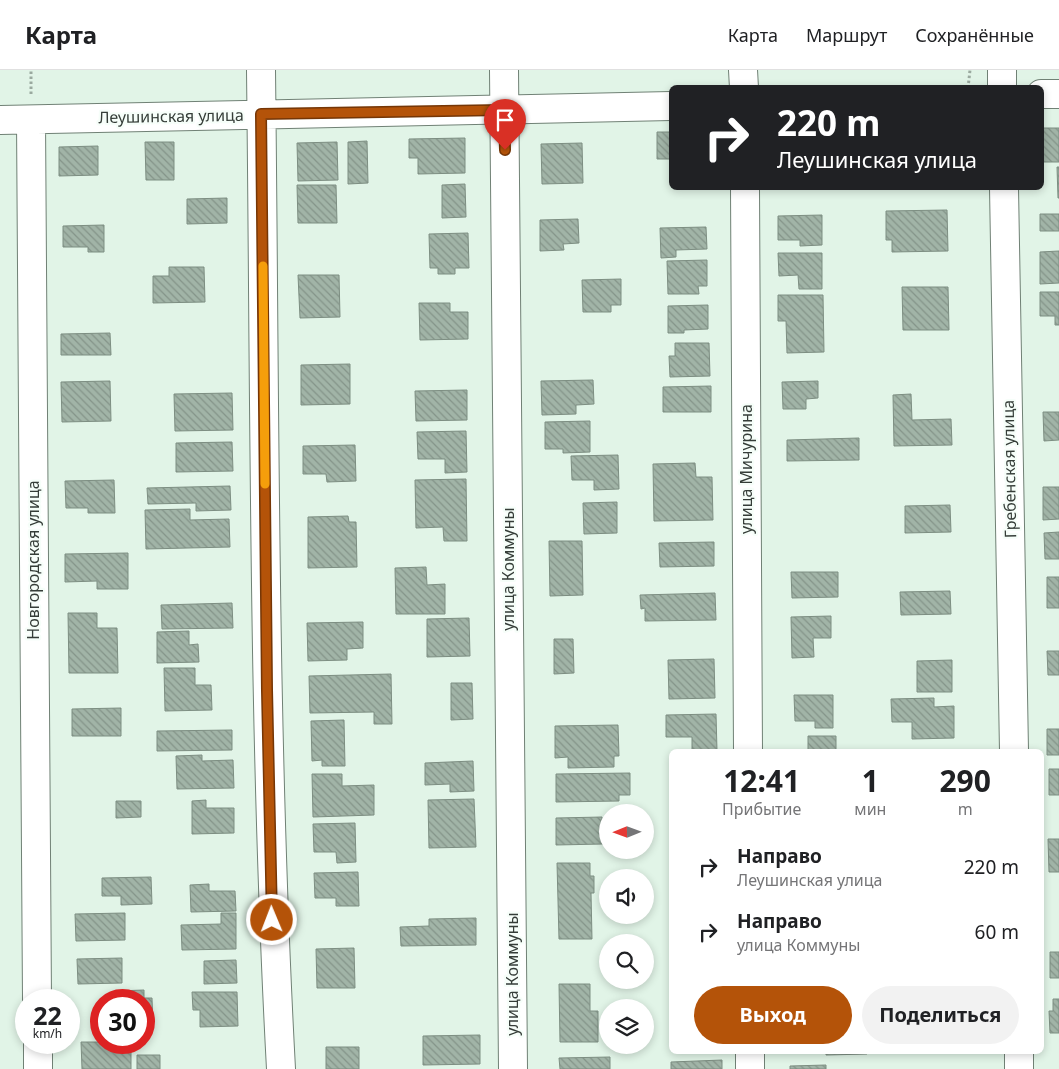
<!DOCTYPE html>
<html lang="ru">
<meta charset="utf-8">
<style>
:root{--surface:#fff;--page:#f2f2f2;--text:#202124;--muted:#757577;--line:#e0e0e0;--accent:#b45309}
body{margin:0;font-family:"Noto Sans",sans-serif;background:var(--page);color:var(--text);height:100vh;display:flex;flex-direction:column;font-size:19px;white-space:nowrap}
*{box-sizing:border-box;margin:0}
p{font-size:16px;color:var(--muted)}
.icon{flex:none;width:28px;height:28px;fill:none;stroke:currentColor;stroke-width:2;stroke-linecap:round;stroke-linejoin:round}
.map{position:relative;flex:1;overflow:hidden}
.drawer{position:absolute;left:669px;top:679px;width:375px;height:305px;display:flex;flex-direction:column;background:var(--surface);border-radius:8px;box-shadow:0 2px 8px #0003}
.drawer>*{flex:none}
.banner{position:absolute;left:669px;top:15px;width:375px;height:105px;border-radius:8px;box-shadow:0 2px 8px #0003;background:#202124;color:#fff;overflow:hidden}
.needle{width:32px;rotate:269deg}
.fabs{position:absolute;left:599px;top:734px;display:grid;gap:10px}
.fabs a{display:grid;place-items:center;width:55px;height:55px;border-radius:50%;background:var(--surface);box-shadow:0 2px 8px #0003;font-size:25px}
.speed{position:absolute;left:15px;top:919px;display:flex;gap:10px;font-size:25px;font-weight:700;text-align:center}
.speed>*{display:grid;place-content:center;width:65px;height:65px;border-radius:50%;background:var(--surface);box-shadow:0 2px 8px #0003;line-height:1}
.speed small{font-size:12px;font-weight:400}
.speed .limit{border:8px solid #d22;background:#fff;color:#111}
.pin{position:absolute;display:grid;place-items:center;width:42px;height:42px;color:#fff;margin:-51px -21px;border-radius:50% 50% 50% 0;rotate:-45deg;box-shadow:0 0 5px #0007}
.pin .icon{rotate:45deg}
.me{position:absolute;width:55px;margin:-28px;rotate:359deg;stroke-linejoin:round;filter:drop-shadow(0 0 4px #0008)}
.turn{display:flex;align-items:center;gap:18px;height:105px;padding:0 25px;font-size:22px}
.turn .icon{width:65px;height:65px;stroke-width:2.5}
.turn b{display:block;font-size:35px;line-height:42px}
.eta{display:flex;justify-content:space-evenly;align-items:center;height:85px;text-align:center}
.eta b{font-size:30px;font-weight:700;line-height:35px}
.primary-button{display:flex;gap:10px;margin-top:auto;padding:10px 25px}
.primary-button a{flex:1;height:58px;border-radius:30px;background:var(--accent);color:#fff;font-size:20px;font-weight:700;line-height:58px;text-align:center}
.primary-button a+a{background:var(--page);color:var(--text)}
ul{padding:0;list-style:none}
li{display:flex;align-items:center;gap:15px;height:65px;padding:0 25px}
li div{flex:1}
li b{display:block;font-size:19px}
li em{font-style:normal}
header{display:flex;align-items:center;gap:30px;box-sizing:border-box;height:70px;padding:0 25px;background:var(--surface);border-bottom:1px solid var(--line)}
header strong{font-size:24px}
nav{display:flex;gap:28px;margin-inline-start:auto;font-size:18px}
.map>svg:first-child{display:block}
</style>
<header>
<strong>Карта</strong>
<nav><a>Карта</a><a>Маршрут</a><a>Сохранённые</a></nav>
</header>
<div class="map">
<svg width="1059" height="999" viewBox="0 0 1059 999">
<defs>
<pattern id="building-back-hatch" width="6" height="6" patternUnits="userSpaceOnUse" patternTransform="scale(1.25)"><rect width="6" height="6" fill="#a1b4a7"/><path d="M-1 5l2 2M0 0l6 6M5-1l2 2" fill="none" stroke="#849489"/></pattern>
</defs>
<rect width="100%" height="100%" fill="#e1f4e7"/>
<path fill="url(#building-back-hatch)" stroke="#7d8e82" d="M1041 58H1059V92H1041Z
M657 62H671V89H657Z
M465 68V103L418 104V88H409V69Z
M367 71 368 113 348 114V72Z
M145 72H174V110H146Z
M337 72 338 110 298 111 297 73Z
M582 73 583 113 542 114 541 74Z
M98 76V105L59 106V77Z
M1057 97H1059V128H1058Z
M465 114 466 147 442 148V115Z
M297 115H336L337 153H298Z
M227 128V153L187 154V129Z
M947 140 948 181 892 182V170H886V141Z
M1040 144H1059V161H1040Z
M822 145V175L800 176V170H778V146Z
M578 149 579 173 563 174 564 180 540 181V150Z
M104 155V182H88V177H63V156Z
M706 157 707 179 676 180V187L661 188 660 158Z
M468 163 469 198H455V204H438V198H430L429 164Z
M1059 181V213L1040 214V182Z
M778 183H822V219H799L798 205 779 206Z
M707 190V216H698L699 224H668L667 191Z
M169 197H204L205 232 153 233V206H169Z
M298 205H339L340 247 300 248Z
M621 209V235H611V242H583L582 210Z
M902 217H948L949 260H903Z
M1040 222H1059V255H1055V246H1040Z
M778 225H823L824 282 787 283 786 251H778Z
M419 233H450V242H468V269L420 270Z
M708 235V259L684 260V263H668V236Z
M110 263 111 285H61V264Z
M675 273H709L710 306 670 307 669 286H675Z
M350 294V334L301 335V295Z
M593 310 594 334 576 335V344L542 345 541 311Z
M110 311 111 351 62 352 61 312Z
M818 311V328L806 329V339H783L782 312Z
M711 316V342H663V317Z
M467 320V350L416 351 415 321Z
M232 323 233 360 175 361 174 324Z
M911 324 912 350 951 349 952 375 894 376 893 325Z
M1043 342H1059V370L1044 371Z
M590 351V382L563 383V379H545V352Z
M466 361 467 402 445 403V389H418L417 362Z
M859 368V390L787 391V370Z
M232 372 233 401 176 402V373Z
M355 375 356 411 327 412 326 404H303V376Z
M618 385 619 419 594 420V410H572L571 386Z
M695 393 696 407H712L713 450 654 451 653 394Z
M466 409 467 471H444L443 457 416 458 415 410Z
M114 410 115 443H88V438H66L65 411Z
M230 416 231 440 196 441V433L148 434 147 418Z
M1043 417H1059V449L1043 450Z
M617 432V463L584 464 583 433Z
M950 435 951 462 905 463V436Z
M190 439V450L229 449 230 477 146 479 145 440Z
M348 446 349 452H356L357 497 308 498V447Z
M1059 462V489H1045L1044 463Z
M549 471H582L583 525 550 526Z
M714 472V496L660 497 659 473Z
M128 483V519H97V511L65 512V484Z
M426 497 427 515 445 514V544H396L395 498Z
M791 502H838V527L792 528Z
M1047 507H1059V538H1047Z
M950 521 951 544 901 545 900 522Z
M715 523 716 550 645 551V538L641 539 640 525Z
M232 533 233 558 162 559 161 535Z
M68 543H97V558H117L118 603H69Z
M831 546V568H813L814 587 792 588 791 547Z
M469 548 470 586 427 587V549Z
M363 552V578L347 579V590L308 591 307 553Z
M189 561V575L198 574 199 592 157 593V562Z
M554 569H573L574 603 554 604Z
M1047 581H1059V605H1048Z
M714 589 715 628 669 629 668 590Z
M952 590V622H917V591Z
M164 598H195V615H211L212 640 165 641Z
M391 604 392 654H374V642L310 643 309 606Z
M451 613H472L473 649 451 650Z
M794 625H833V658H815V651H795Z
M934 628V637L954 636V668L912 669V652H892L891 629Z
M121 638V666H72V639Z
M716 644 717 681H692V667H666V645Z
M344 650 345 696H322V690L312 691 311 651Z
M618 655 619 686H614V697L568 698V687L555 688V656Z
M1047 659H1059V685H1047Z
M232 660V680L157 681V661Z
M808 666H836V681H794H808Z
M202 685V691L233 690 234 718 177 719 176 686Z
M473 691 474 721 450 722V714L425 715V693Z
M1049 699H1059V725H1049Z
M630 703V725H619V731L556 732V704Z
M312 704H342V716L374 715V745L313 747Z
M474 729 476 777 429 778 428 730Z
M206 730V738H234V763L192 764V731Z
M116 731H141V747L116 748Z
M602 747 603 774 556 775V748Z
M355 753 356 792 337 793 336 782H314L313 754Z
M1048 769H1059V802H1049Z
M557 793H590V806H594V823H591L592 869H559Z
M358 802 359 836H336V828H315L314 803Z
M151 807 152 834 121 835V826H102V808Z
M209 814V821H235L236 841 191 842 190 815Z
M125 843V870L76 871 75 844Z
M221 843H236V879L182 880 181 855 221 854Z
M476 848V875L401 876 400 857 429 856V849Z
M354 878 355 918H317L316 879Z
M1050 882H1059V908H1050Z
M122 888V913L78 914 77 889Z
M236 890 237 913 204 914V891Z
M559 914H590V941H598V972H560Z
M144 920V928H152L153 956H144V930H109L118 929V921Z
M192 922H237L238 956 200 957V940H193Z
M1053 929H1059V963H1050L1049 941H1053Z
M480 965V994L423 995V966Z
M81 972H131V999H82Z
M326 977H359V999H326Z
M826 981H867V984L826 985Z
M137 985H160V999H137Z
M610 987V999H560L559 988Z
M722 990V999H671V992Z
M826 995V999H790V996Z"/>
<g fill="none" stroke-linecap="round" stroke-linejoin="round">
<g stroke="#708175" stroke-width="30">
<path id="street" d="M261 0C265 333 263 666 281 999
M504 0 513 999
M743 0 744 18
M1002 0V18
M1041 24H1059
M0 50 671 36
M31 50 37 930
M745 118 748 681
M1004 118 1014 681
M38 972V999
M750 981V999
M1019 981V999"/>
</g>
<path stroke="#9aa99f" stroke-width="3" stroke-dasharray="2.5 2.5" stroke-linecap="butt" d="M968 18 970 0
M31 24V0"/>
<use href="#street" stroke="#fff" stroke-width="28"/>
</g>
<g fill="none" stroke-linecap="round" stroke-linejoin="round">
<g stroke="#753606" stroke-width="12">
<path id="route" d="M272 850 267 620 261 44 504 40 505 80"/>
</g>
<use href="#route" stroke="#b45309" stroke-width="9"/>
<path stroke="#f59e0b" stroke-width="9" d="M263 196 265 414"/>
</g>
<g text-anchor="middle" dominant-baseline="central" stroke-width="4.5" stroke-linejoin="round" paint-order="stroke">
<g font-size="16" fill="#353d38" stroke="#f6fef9">
<text transform="translate(171 46) rotate(-1)">Леушинская улица</text>
<text transform="translate(746 399) rotate(-90)">улица Мичурина</text>
<text transform="translate(1009 399) rotate(-91)">Гребенская улица</text>
<text transform="translate(33 490) rotate(-90)">Новгородская улица</text>
<text transform="translate(508 499) rotate(-90)">улица Коммуны</text>
<text transform="translate(512 904) rotate(-90)">улица Коммуны</text>
</g>
</g>
</svg>
<div class="fabs">
<a><svg class="needle" viewBox="-14 -14 28 28"><path d="M0-13l5 13h-10z" fill="#e53935"/><path d="M0 13l5-13h-10z" fill="#757577"/></svg></a>
<a><svg class="icon" aria-label="sound" viewBox="0 0 24 24"><path d="M4 9h4l5-4v14l-5-4H4zM17 9q2 3 0 6"/></svg></a>
<a><svg class="icon" aria-label="search" viewBox="0 0 24 24"><circle cx="10" cy="10" r="6"/><path d="M15 15l6 6"/></svg></a>
<a><svg class="icon" aria-label="layers" viewBox="0 0 24 24"><path d="M12 4l9 5-9 5-9-5zM3 14l9 5 9-5"/></svg></a>
</div>
<div class="speed"><div>22<small>km/h</small></div><div class="limit">30</div></div>
<div class="pin" style="left:505px;top:80px;background:#d93025"><svg class="icon" aria-label="arrive" viewBox="0 0 24 24"><path d="M6 21V4h12l-3 4 3 4H6"/></svg></div>
<svg class="me" style="left:272px;top:850px" viewBox="-20 -20 40 40"><circle r="17" fill="#b45309" stroke="#fff" stroke-width="3"/><path d="M0-11L8 9 0 5-8 9z" fill="#fff"/></svg>
<div class="banner">
<div class="turn"><svg class="icon" aria-label="right" viewBox="0 0 24 24"><path d="M7 20v-9h11M14 6l5 5-5 5"/></svg><div><b>220 m</b>Леушинская улица</div></div>
</div>
<section class="drawer">
<div class="eta">
<div><b>12:41</b><p>Прибытие</p></div>
<div><b>1</b><p>мин</p></div>
<div><b>290</b><p>m</p></div>
</div>
<ul>
<li><svg class="icon" aria-label="right" viewBox="0 0 24 24"><path d="M7 20v-9h11M14 6l5 5-5 5"/></svg><div><b>Направо</b><p>Леушинская улица</p></div><em>220 m</em></li>
<li><svg class="icon" aria-label="right" viewBox="0 0 24 24"><path d="M7 20v-9h11M14 6l5 5-5 5"/></svg><div><b>Направо</b><p>улица Коммуны</p></div><em>60 m</em></li>
</ul>
<div class="primary-button"><a>Выход</a><a>Поделиться</a></div>
</section>
</div>
